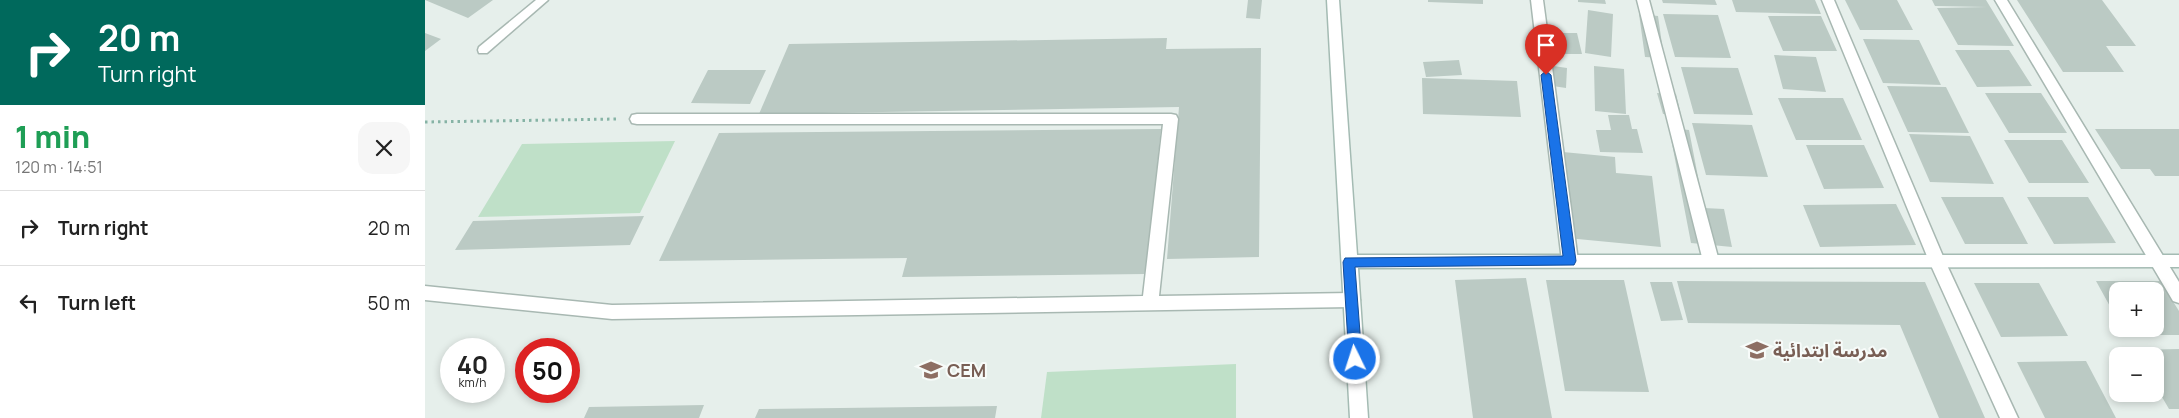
<!DOCTYPE html>
<meta charset="utf-8">
<style>
:root{--surface:#fff;--page:#f6f6f6;--text:#222;--muted:#767676;--line:#e0e0e0}
body{margin:0;font-family:Manrope,"Noto Sans Arabic",sans-serif;background:var(--page);color:var(--text);height:100vh;display:flex;flex-direction:column;font-size:19px;white-space:nowrap}
*{box-sizing:border-box;margin:0}
p{font-size:16px;color:var(--muted)}
.icon{flex:none;width:28px;height:28px;fill:none;stroke:currentColor;stroke-width:2;stroke-linecap:round;stroke-linejoin:round}
.map{position:relative;flex:1;overflow:hidden}
.panel{display:flex;flex-direction:column;background:var(--surface);width:425px}
.panel>*{flex:none}
.banner{background:#00695c;color:#fff;overflow:hidden}
.buttons{position:absolute;left:1684px;top:282px;display:grid;gap:10px}
.buttons a{display:grid;place-items:center;width:55px;height:55px;border-radius:10px;background:var(--surface);box-shadow:0 2px 8px #0003;font-size:25px}
.speed{position:absolute;left:15px;top:338px;display:flex;gap:10px;font-size:25px;font-weight:700;text-align:center}
.speed>*{display:grid;place-content:center;width:65px;height:65px;border-radius:50%;background:var(--surface);box-shadow:0 2px 8px #0003;line-height:1}
.speed small{font-size:12px;font-weight:400}
.speed .limit{border:8px solid #d22;background:#fff;color:#111}
.pin{position:absolute;display:grid;place-items:center;width:42px;height:42px;color:#fff;margin:-51px -21px;border-radius:50% 50% 50% 0;rotate:-45deg;box-shadow:0 0 5px #0007}
.pin .icon{rotate:45deg}
.me{position:absolute;width:55px;margin:-28px;rotate:356deg;stroke-linejoin:round;filter:drop-shadow(0 0 4px #0008)}
.turn{display:flex;align-items:center;gap:18px;height:105px;padding:0 15px;font-size:22px}
.turn .icon{width:65px;height:65px;stroke-width:2.5}
.turn b{display:block;font-size:35px;line-height:42px}
.round{display:grid;place-items:center;flex:none;width:52px;height:52px;border-radius:15px;background:var(--page)}
.head{display:flex;align-items:center;justify-content:space-between;height:85px;padding:0 15px}
h1{font-size:30px;font-weight:800;line-height:38px;color:#1e9e55}
ul{padding:0;list-style:none}
li{display:flex;align-items:center;gap:15px;height:75px;padding:0 15px;border-top:1px solid var(--line)}
li div{flex:1}
li b{display:block;font-size:19px}
li em{font-style:normal}
main{display:flex;flex:1;min-height:0}
.map>svg:first-child{display:block}
</style>
<main>
<section class="panel">
<div class="banner">
<div class="turn"><svg class="icon" aria-label="right" viewBox="0 0 24 24"><path d="M7 20v-9h11M14 6l5 5-5 5"/></svg><div><b>20 m</b>Turn right</div></div>
</div>
<div class="head"><div><h1>1 min</h1><p>120 m · 14:51</p></div><a class="round"><svg class="icon" aria-label="close" viewBox="0 0 24 24"><path d="M6 6l12 12M18 6L6 18"/></svg></a></div>
<ul>
<li><svg class="icon" aria-label="right" viewBox="0 0 24 24"><path d="M7 20v-9h11M14 6l5 5-5 5"/></svg><div><b>Turn right</b></div><em>20 m</em></li>
<li><svg class="icon" aria-label="left" viewBox="0 0 24 24"><path d="M17 20v-9H6M10 6l-5 5 5 5"/></svg><div><b>Turn left</b></div><em>50 m</em></li>
</ul>
</section>
<div class="map">
<svg width="1754" height="418" viewBox="0 0 1754 418">
<rect width="100%" height="100%" fill="#e6efeb"/>
<path fill="#bfe0c8" d="M250 141 215 213 53 217 97 144Z
M811 364V418H616L622 372Z"/>
<path fill="#bbcac4" d="M0 0H68L43 18Z
M823 0H837L835 19 821 18Z
M1003 0H1058V4L1003 2Z
M1153 0H1180L1181 4 1153 2Z
M1237 0H1290L1292 5 1238 3Z
M1307 0H1390L1396 14 1311 12Z
M1420 0H1472L1488 30H1435Z
M1507 0H1561L1589 46 1533 45 1512 8 1562 7 1510 6Z
M1592 0H1677L1711 46H1681L1699 72H1638Z
M1163 10 1188 14 1186 57 1160 53Z
M1214 14 1233 16 1239 58 1220 57Z
M1238 14 1293 15 1306 58 1250 57Z
M1343 16H1396L1412 51H1358Z
M0 33 16 39 0 51Z
M1114 33H1152L1157 54H1118Z
M742 38 741 49 836 48 834 257 742 259 754 107 334 114 364 44Z
M1438 39 1494 40 1516 85 1458 83Z
M1530 50H1584L1607 86 1552 87Z
M1349 55 1391 57 1401 92 1358 89Z
M1034 60 1037 75 1001 77 998 62Z
M1122 65 1142 68 1141 88 1121 85Z
M1169 66 1199 69 1201 114 1170 111Z
M1256 67 1313 68 1328 115 1269 114Z
M283 70H341L325 104 266 103Z
M997 78 1092 81 1096 117 998 114Z
M1462 86 1521 87 1544 133 1483 132Z
M1232 93 1251 94 1256 115 1238 114Z
M1560 93H1616L1642 133H1584Z
M1353 98H1418L1437 140H1371Z
M1183 115H1204L1207 129H1212L1218 153 1175 152 1171 130H1186Z
M1267 123 1327 125 1343 177 1281 175Z
M1244 128 1264 130 1279 208 1299 209 1307 247 1266 243Z
M736 129 721 274 477 277 482 258 234 261 294 133Z
M1670 129H1754V176H1730L1725 169H1696Z
M1484 134 1545 136 1569 184 1505 182Z
M1579 140H1637L1664 183H1604Z
M1381 145H1439L1459 188 1399 189Z
M1138 152 1190 157 1191 173 1227 176 1236 247 1142 238Z
M1516 197H1578L1603 244H1540Z
M1602 197H1663L1691 243 1629 244Z
M1471 204 1491 245 1395 247 1378 205Z
M219 216 205 245 30 250 48 221Z
M1101 278 1127 418H1048L1030 280Z
M1121 280H1199L1224 392 1140 391Z
M1252 281 1500 282 1560 418H1514L1475 325 1263 323Z
M1671 281H1735L1754 311V335H1702L1698 329H1730V291H1692V319Z
M1225 282H1247L1258 320 1236 321Z
M1549 283H1614L1643 336 1576 337Z
M1754 349V409H1744L1730 385V356H1713L1709 350Z
M1661 361 1691 418H1620L1592 362Z
M279 405 274 418H159L164 407Z
M572 406 570 418H330L334 409Z"/>
<g fill="none" stroke-linecap="round" stroke-linejoin="round">
<g stroke="#a8b8b2" stroke-width="3">
<path id="lane" d="M111 0H123L62 53H54L53 50 54 47Z"/>
</g>
<g stroke="#a8b8b2" stroke-width="3">
<path id="street" d="M1106 0H1118L1153 261 1151 266 1145 267 1139 266 1137 261Z
M1212 0H1224L1294 261 1292 266 1286 267 1280 266 1278 261Z
M1397 0H1409L1520 261 1593 418H1575L1504 261Z
M1570 0H1582L1754 282V303L1748 301Z
M212 114H746L751 115 753 119 734 296 927 293 933 295 935 300 933 305 927 307 187 319 0 300V286L187 305 718 296 738 124H212L207 123 205 119 207 115Z"/>
</g>
<g stroke="#a4bbb3" stroke-width="3">
<path id="secondary" d="M902 0H914L932 255H1754V267L933 268 943 418H925Z"/>
</g>
<path stroke="#86b3a5" stroke-width="3" stroke-dasharray="2.5 4" stroke-linecap="butt" d="M0 122 192 119"/>
<use href="#lane" fill="#fff" fill-rule="evenodd"/>
<use href="#street" fill="#fff" fill-rule="evenodd"/>
<use href="#secondary" fill="#fff" fill-rule="evenodd"/>
</g>
<path fill="#1a73e8" stroke="#114b97" d="M1121 71 1126 75 1151 261 1149 265 930 267 937 359 935 363 930 365 926 363 924 359 918 262 920 258 1138 256 1116 75Z"/>
<defs>
<g id="school-bare" transform="scale(1.725)"><path d="M0-5L7-2L0 1L-7-2ZM-4 1L0 2.5L4 1V4Q0 6-4 4Z" fill="#8d6e63" stroke="#f7fbf9" stroke-width="2.5" paint-order="stroke"/></g>
</defs>
<g fill-rule="evenodd">
<use href="#school-bare" x="1332" y="350"/>
<use href="#school-bare" x="506" y="370"/>
</g>
<g text-anchor="middle" dominant-baseline="central" stroke-width="4" stroke-linejoin="round" paint-order="stroke">
<g font-size="18" font-weight="bold" fill="#785e54" stroke="#f7fbf9" text-anchor="start">
<text x="1348" y="350">مدرسة ابتدائية</text>
<text x="522" y="370">CEM</text>
</g>
</g>
</svg>
<div class="buttons">
<a>+</a>
<a>−</a>
</div>
<div class="speed"><div>40<small>km/h</small></div><div class="limit">50</div></div>
<div class="pin" style="left:1121px;top:75px;background:#d93025"><svg class="icon" aria-label="arrive" viewBox="0 0 24 24"><path d="M6 21V4h12l-3 4 3 4H6"/></svg></div>
<svg class="me" style="left:930px;top:359px" viewBox="-20 -20 40 40"><circle r="17" fill="#1a73e8" stroke="#fff" stroke-width="3"/><path d="M0-11L8 9 0 5-8 9z" fill="#fff"/></svg>
</div>
</main>
